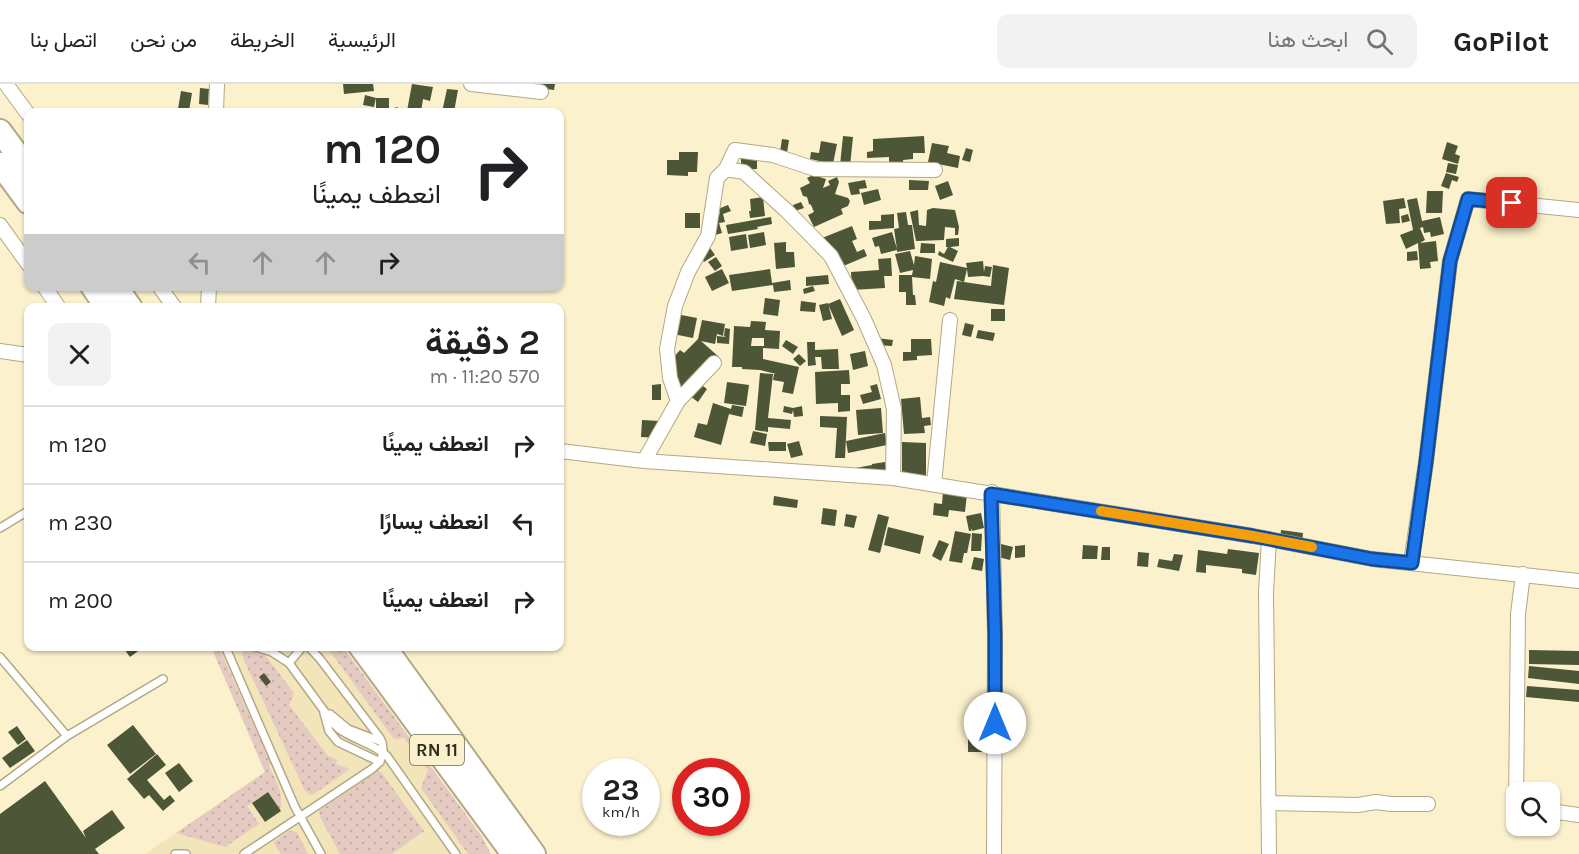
<!DOCTYPE html>
<html lang="ar">
<meta charset="utf-8">
<style>
:root{--surface:#fff;--page:#f2f2f2;--text:#202124;--muted:#757577;--line:#e0e0e0}
body{margin:0;font-family:Karla,Vazirmatn,sans-serif;background:var(--page);color:var(--text);direction:rtl;height:100vh;display:flex;flex-direction:column;font-size:22px;white-space:nowrap}
*{box-sizing:border-box;margin:0}
p{font-size:20px;color:var(--muted)}
.icon{flex:none;width:33px;height:33px;fill:none;stroke:currentColor;stroke-width:2;stroke-linecap:round;stroke-linejoin:round}
.map{position:relative;flex:1;overflow:hidden;direction:ltr}
.details{position:absolute;left:24px;top:219px;width:540px;height:348px;display:flex;flex-direction:column;background:var(--surface);border-radius:12px;box-shadow:0 2px 4px #0004;direction:rtl}
.details>*{flex:none}
.hud{position:absolute;left:24px;top:24px;width:540px;height:183px;border-radius:12px;box-shadow:0 2px 4px #0004;direction:rtl;background:#fff;color:var(--text);overflow:hidden}
.buttons{position:absolute;left:1506px;top:698px;display:grid;gap:12px}
.buttons a{display:grid;place-items:center;width:54px;height:54px;border-radius:12px;background:var(--surface);box-shadow:0 2px 4px #0004;font-size:30px}
.speed{position:absolute;left:582px;top:674px;display:flex;gap:12px;font-size:30px;font-weight:700;text-align:center}
.speed>*{display:grid;place-content:center;width:78px;height:78px;border-radius:50%;background:var(--surface);box-shadow:0 2px 4px #0004;line-height:1}
.speed small{font-size:15px;font-weight:400}
.speed .limit{border:9px solid #d22;background:#fff;color:#111}
.pin{position:absolute;display:grid;place-items:center;width:51px;height:51px;color:#fff;margin:-26px;border-radius:12px;box-shadow:0 3px 9px #0006}
.me{position:absolute;width:66px;margin:-33px;rotate:0deg;stroke-linejoin:round;filter:drop-shadow(0 0 4px #0008)}
.turn{display:flex;align-items:center;gap:21px;height:126px;padding:0 24px;font-size:27px}
.turn .icon{width:78px;height:78px;stroke-width:2.5}
.turn b{display:block;font-size:42px;line-height:51px}
.lanes{display:flex;align-items:center;height:57px;padding:0 24px;background:#0003;justify-content:center;gap:30px;direction:ltr}
.lanes .off{opacity:.35}
.round{display:grid;place-items:center;flex:none;width:63px;height:63px;border-radius:12px;background:var(--page)}
.headline{display:flex;align-items:center;justify-content:space-between;height:102px;padding:0 24px}
h1{font-size:36px;font-weight:600;line-height:45px}
ul{padding:0;list-style:none}
li{display:flex;align-items:center;gap:18px;height:78px;padding:0 24px;border-top:2px solid var(--line)}
li div{flex:1}
li b{display:block;font-size:22px}
li em{font-style:normal}
header{display:flex;align-items:center;gap:36px;box-sizing:border-box;height:84px;padding:0 30px;background:var(--surface);border-bottom:2px solid var(--line)}
header strong{font-size:28px}
nav{display:flex;gap:33px;margin-inline-start:auto;font-size:21px}
.search{width:420px;height:54px;background:var(--page);display:flex;align-items:center;gap:15px;box-sizing:border-box;padding:0 21px;border-radius:12px;color:var(--muted);font-size:22px}
.map>svg:first-child{display:block}
</style>
<header>
<strong>GoPilot</strong>
<div class="search"><svg class="icon" aria-label="search" viewBox="0 0 24 24"><circle cx="10" cy="10" r="6"/><path d="M15 15l6 6"/></svg>ابحث هنا</div>
<nav><a>الرئيسية</a><a>الخريطة</a><a>من نحن</a><a>اتصل بنا</a></nav>
</header>
<div class="map">
<svg width="1579" height="770" viewBox="0 0 1579 770">
<defs>
<pattern id="green-dots" width="8" height="8" patternUnits="userSpaceOnUse" patternTransform="scale(1.5)"><rect width="8" height="8" fill="#e5cac1"/><path d="M2 2h.1M6 6h.1" fill="none" stroke="#c5aea5" stroke-width="1.8" stroke-linecap="round"/></pattern>
</defs>
<rect width="100%" height="100%" fill="#fbf1cc"/>
<path fill="#f2e5b9" d="M207 562 343 563 481 751 491 770H145L265 688 213 565Z"/>
<path fill="url(#green-dots)" d="M327 563H343L481 751 491 770H468L421 704 428 686 404 654 394 655Z
M212 565 221 568 271 680 269 682C276 697 284 709 280 726L268 708 247 722 259 740 225 763 176 749 265 688Z
M245 565H247L265 571 294 609 289 621 328 672 337 676 336 680 350 685 314 710 310 711 305 707 243 574 242 570Z
M378 687 381 688 424 747 392 770H340L320 733 319 727Z
M289 747 297 748 308 770H281L275 761 274 758Z"/>
<path fill="#4d5637" fill-rule="evenodd" d="M343 0H373L374 7 344 10Z
M412 0 433 3 430 17 423 15 421 28H393L396 23 407 27Z
M539 0H555L554 6 538 4Z
M200 4 209 5 208 21 199 20Z
M447 5 458 6 454 28H442Z
M181 7 192 9 189 27 178 25Z
M365 11 376 14 374 23 363 21Z
M376 14H389V24H376Z
M843 52 853 53 850 82 840 81Z
M924 52 925 69H913V75L903 76 904 85 889 86V73L867 74V68L873 67V55Z
M782 55 789 56 787 69 780 68Z
M821 57 837 60 833 80 810 75 811 68 819 69Z
M1447 58 1458 62 1455 70 1460 72 1458 80 1442 75Z
M932 59 949 62 947 69 960 72 958 84 928 78Z
M966 64 973 66 970 78 962 76Z
M679 68H698L697 88H688V92L667 91V76H679Z
M741 74H757V85H741Z
M1448 79 1458 81 1456 90 1446 88Z
M1446 89 1459 93 1457 98 1452 96 1449 105 1441 102Z
M813 91 826 95 823 104 830 101 828 97 837 93 839 98 835 110 848 114 850 117 848 122 841 125 843 130 814 143 808 131 814 128 811 121 809 120 807 113 803 112 800 104 810 99 807 94Z
M865 96 867 104 859 105 860 110 851 111 848 99Z
M909 96 929 97 928 106H909Z
M948 97 953 111 940 116 935 102Z
M878 105 881 116 864 121 861 109Z
M1427 107H1443L1442 129H1426Z
M763 113 765 132 750 134 749 127H751L750 115Z
M1404 114 1406 124 1399 125 1400 139 1386 140 1383 117Z
M1417 114 1422 137 1440 133 1444 150 1431 153 1430 148 1424 149 1423 143 1420 144 1425 156 1420 159 1436 157 1438 177 1430 178 1431 184 1420 185 1418 159 1406 165 1400 151 1413 146 1407 116Z
M801 118 804 124 795 127 793 121Z
M728 121 731 127 723 130 725 138 719 139 722 149 712 152 710 133 720 130 718 125Z
M933 124 955 126 959 143 958 151H955V144L945 143 944 156 916 157 910 128 918 126 919 141 926 142 927 126Z
M906 128 908 141H912L915 165 897 168V166L881 170 879 162 875 163 872 154 892 148 897 165 894 145 899 144 897 129Z
M685 129H700V144H685Z
M894 130V144L869 146V137H881V131Z
M1408 130 1410 137 1402 139 1401 132Z
M771 133 772 140 757 143 758 145 728 150 726 141Z
M852 142 857 155 852 157 857 168 864 165 867 172 841 183 831 161 826 163 822 154Z
M764 148 766 161 750 164 748 151Z
M746 150 748 164 731 167 729 153Z
M959 154V162L950 163 958 167 953 178 938 171 939 167 944 170 948 163H946V155Z
M786 158V168H794L795 183 776 185 774 159Z
M921 159 935 160V169H920Z
M708 161 715 171 704 178 698 169Z
M910 167 914 181 915 172 932 175 930 195 912 193 913 211H915L916 221H906V208H899V191H912L913 186 900 189 895 170Z
M1417 167 1418 176 1407 177V168Z
M716 173 722 182 715 187 708 178Z
M891 174 892 192H884L885 204 852 206 851 188 879 186 878 175Z
M983 177 984 188 985 182 992 183 990 193 983 192 968 193 967 185 964 198 955 195 950 215 946 213 944 222 929 218 933 197 936 198 940 178 967 184 966 179Z
M993 181 1009 184 1004 221 954 215 957 197 991 202Z
M722 185 729 199 712 207 705 193Z
M770 185 772 199 790 196 791 206 774 208 773 201 732 207 729 191Z
M828 191 829 200 806 202V193Z
M813 202 815 207 804 210 803 205Z
M765 214 780 216 778 232 763 230Z
M840 215 854 246 842 252 828 220Z
M801 217 816 219 815 228 800 227Z
M828 219 832 235 823 237 819 221Z
M991 225H1005V237H991Z
M676 230 697 234 693 254 673 250Z
M702 236 725 240 723 252 717 250 715 260 701 257 719 273 699 295 678 308 667 281 680 266 684 269 698 255Z
M751 237 766 238 765 246 780 247 779 265 763 264V275L799 283 793 310 782 308 784 298 773 296 774 290H776L760 286 742 285V283H732L734 242 750 243ZM752 254H764V262H751Z
M965 239 974 241 971 253 962 251Z
M725 244 730 245 729 260 717 259V252L726 253 724 252Z
M978 246 995 249 993 257 976 254Z
M876 254 893 256 892 262 875 261Z
M911 255H931L932 271 917 272V276L903 277V268H911Z
M786 256 798 263 793 270 782 262Z
M807 258H815V266L838 265 839 285H822L821 273H815L816 281 808 282Z
M865 267 868 282 853 286 850 270Z
M799 270 806 277 800 282 793 275Z
M849 286 850 300H841V311H850V327L838 328V319L816 320 815 288Z
M760 289 773 290 768 334 791 336 790 345 768 343V348L755 346Z
M727 298 749 301 746 322 724 319Z
M699 299 707 305 698 318 690 312Z
M661 300V316H652V301Z
M877 300 881 315 863 320 860 311 872 308 870 302Z
M920 313 922 334 930 333 931 341 924 342 925 349 904 350 901 315Z
M713 319 731 325 732 321 744 323 742 333 729 330 721 361 694 353 698 339 707 341Z
M784 322 793 324 802 322 803 332 794 333 793 326 792 330 783 328Z
M881 324 883 349 858 351 856 326Z
M820 332 847 333 845 374H835L837 344 820 343Z
M642 336 660 337 659 354 641 353Z
M753 347 767 350 765 362 750 359Z
M885 349 887 361 848 369 846 357Z
M799 357 803 371 791 374 787 360Z
M768 358H786V367H769Z
M902 358 926 359V397H902Z
M885 378 887 388 850 385 872 381V380Z
M943 407 967 410 965 428 949 426 948 433 933 431 934 419 942 420Z
M774 412 798 416 797 424 773 421Z
M823 424 837 426 835 442 821 440Z
M981 429 984 444 972 447V444L971 447H969L966 432Z
M846 430 857 432 854 444 844 442Z
M878 430 889 433 880 469 868 466Z
M888 443 924 452 920 470 884 461Z
M1281 446 1303 449 1302 460 1280 457Z
M955 447 971 450 967 469H964L962 479 949 477Z
M972 449 982 450 981 467H971Z
M939 456 949 460 941 477 932 472Z
M997 459 1013 463 1010 476 994 472Z
M1025 461V473L1015 474V462Z
M1083 461 1098 462 1097 475H1082Z
M1102 463H1110V476H1101Z
M1228 465 1259 469 1256 491 1242 489V485L1206 481V489L1196 488 1198 466 1227 470Z
M1138 468 1149 469 1148 483 1137 482Z
M1174 470 1183 471 1179 487 1157 483 1159 475 1172 477Z
M974 473 984 475 982 487 971 485Z
M122 562H145L130 573Z
M1529 566 1579 567V581L1529 580Z
M1529 582 1579 587V600L1528 594Z
M264 589 271 598 266 602 259 593Z
M1527 602 1579 606V618L1526 613Z
M133 641 156 670 130 690 107 661Z
M17 642 26 655 18 661 8 648Z
M968 653H984L983 668H968Z
M27 656 35 667 10 684 2 674Z
M157 670 166 681 147 696 164 716 170 711 175 717 163 727 149 711 144 715 127 695Z
M179 679 193 697 179 708 165 689Z
M45 697 86 754 83 747 112 726 125 744 95 765 99 770H0V730Z
M268 708 281 727 265 738 252 719Z"/>
<g fill="none" stroke-linecap="round" stroke-linejoin="round">
<g stroke="#b3a885" stroke-width="10">
<path id="service" d="M0 444 28 427
M225 562 295 723 321 770
M253 562 272 568 289 579 333 639 339 645C354 656 373 659 387 672L456 770
M0 573 67 652 0 702
M289 579 303 562
M324 629 329 647 338 658 380 678
M330 630 348 645 382 658
M67 652 163 595
M175 770H186
M244 770 372 685C383 677 386 665 380 654L320 575 308 562"/>
</g>
<g stroke="#b3a885" stroke-width="16">
<path id="minor" d="M6 0 28 30
M471 0 541 8
M216 28 217 0
M726 85 735 66 773 71 815 85 935 86
M0 141 28 180
M44 202 59 224
M159 202 175 224
M208 224 209 202
M0 267 28 271
M678 317 714 279
M560 367 644 377 893 394 1253 452 1372 475 1579 497
M644 377 678 317 670 294 667 265 675 222 688 188 708 152 717 94 726 85 744 88 788 128 831 172 864 235 884 281 894 325 893 394
M934 400 950 236
M992 408 995 552 994 770
M1269 455 1266 508 1269 770
M1411 479 1426 378 1450 177 1468 115 1579 126
M1268 719 1358 721 1376 718 1391 720H1428
M1516 722 1518 530 1523 490
M1550 727 1579 731"/>
</g>
<g stroke="#b3a885" stroke-width="26">
<path id="trunk" d="M0 47 28 85
M0 80 28 118
M92 202 107 224
M115 202 131 224
M360 562 513 770
M384 562 534 770"/>
</g>
<use href="#service" stroke="#fff" stroke-width="7"/>
<use href="#minor" stroke="#fff" stroke-width="14"/>
<use href="#trunk" stroke="#fff" stroke-width="22"/>
</g>
<g fill="none" stroke-linecap="round" stroke-linejoin="round">
<g stroke="#114b97" stroke-width="15">
<path id="route" d="M995 639V552L991 410 1253 452 1372 475 1412 479 1426 378 1450 177 1468 115 1512 119"/>
</g>
<use href="#route" stroke="#1a73e8" stroke-width="10"/>
<path stroke="#f59e0b" stroke-width="10" d="M1101 427 1253 452 1312 463"/>
</g>
<g text-anchor="middle" dominant-baseline="central" stroke-width="6" stroke-linejoin="round" paint-order="stroke">
<rect fill="#fbf1cc" stroke="#6e6853" stroke-width="1.5" x="410" y="651" width="54" height="30" rx="4.5"/>
<g font-size="18" font-weight="bold" fill="#312d1f">
<text x="437" y="666">RN 11</text>
</g>
</g>
</svg>
<div class="buttons">
<a><svg class="icon" aria-label="search" viewBox="0 0 24 24"><circle cx="10" cy="10" r="6"/><path d="M15 15l6 6"/></svg></a>
</div>
<div class="speed"><div>23<small>km/h</small></div><div class="limit">30</div></div>
<div class="pin" style="left:1512px;top:119px;background:#d93025"><svg class="icon" aria-label="arrive" viewBox="0 0 24 24"><path d="M6 21V4h12l-3 4 3 4H6"/></svg></div>
<svg class="me" style="left:995px;top:639px" viewBox="-20 -20 40 40"><circle r="19" fill="#fff"/><path d="M0-13L10 11 0 6-10 11z" fill="#1a73e8"/></svg>
<div class="hud">
<div class="turn"><svg class="icon" aria-label="right" viewBox="0 0 24 24"><path d="M7 20v-9h11M14 6l5 5-5 5"/></svg><div><b>120 m</b>انعطف يمينًا</div></div>
<div class="lanes"><svg class="icon off" aria-label="left" viewBox="0 0 24 24"><path d="M17 20v-9H6M10 6l-5 5 5 5"/></svg><svg class="icon off" aria-label="ahead" viewBox="0 0 24 24"><path d="M12 20V5M6 11l6-6 6 6"/></svg><svg class="icon off" aria-label="ahead" viewBox="0 0 24 24"><path d="M12 20V5M6 11l6-6 6 6"/></svg><svg class="icon" aria-label="right" viewBox="0 0 24 24"><path d="M7 20v-9h11M14 6l5 5-5 5"/></svg></div>
</div>
<section class="details">
<div class="headline"><div><h1>2 دقيقة</h1><p>570 m · 11:20</p></div><a class="round"><svg class="icon" aria-label="close" viewBox="0 0 24 24"><path d="M6 6l12 12M18 6L6 18"/></svg></a></div>
<ul>
<li><svg class="icon" aria-label="right" viewBox="0 0 24 24"><path d="M7 20v-9h11M14 6l5 5-5 5"/></svg><div><b>انعطف يمينًا</b></div><em>120 m</em></li>
<li><svg class="icon" aria-label="left" viewBox="0 0 24 24"><path d="M17 20v-9H6M10 6l-5 5 5 5"/></svg><div><b>انعطف يسارًا</b></div><em>230 m</em></li>
<li><svg class="icon" aria-label="right" viewBox="0 0 24 24"><path d="M7 20v-9h11M14 6l5 5-5 5"/></svg><div><b>انعطف يمينًا</b></div><em>200 m</em></li>
</ul>
</section>
</div>
